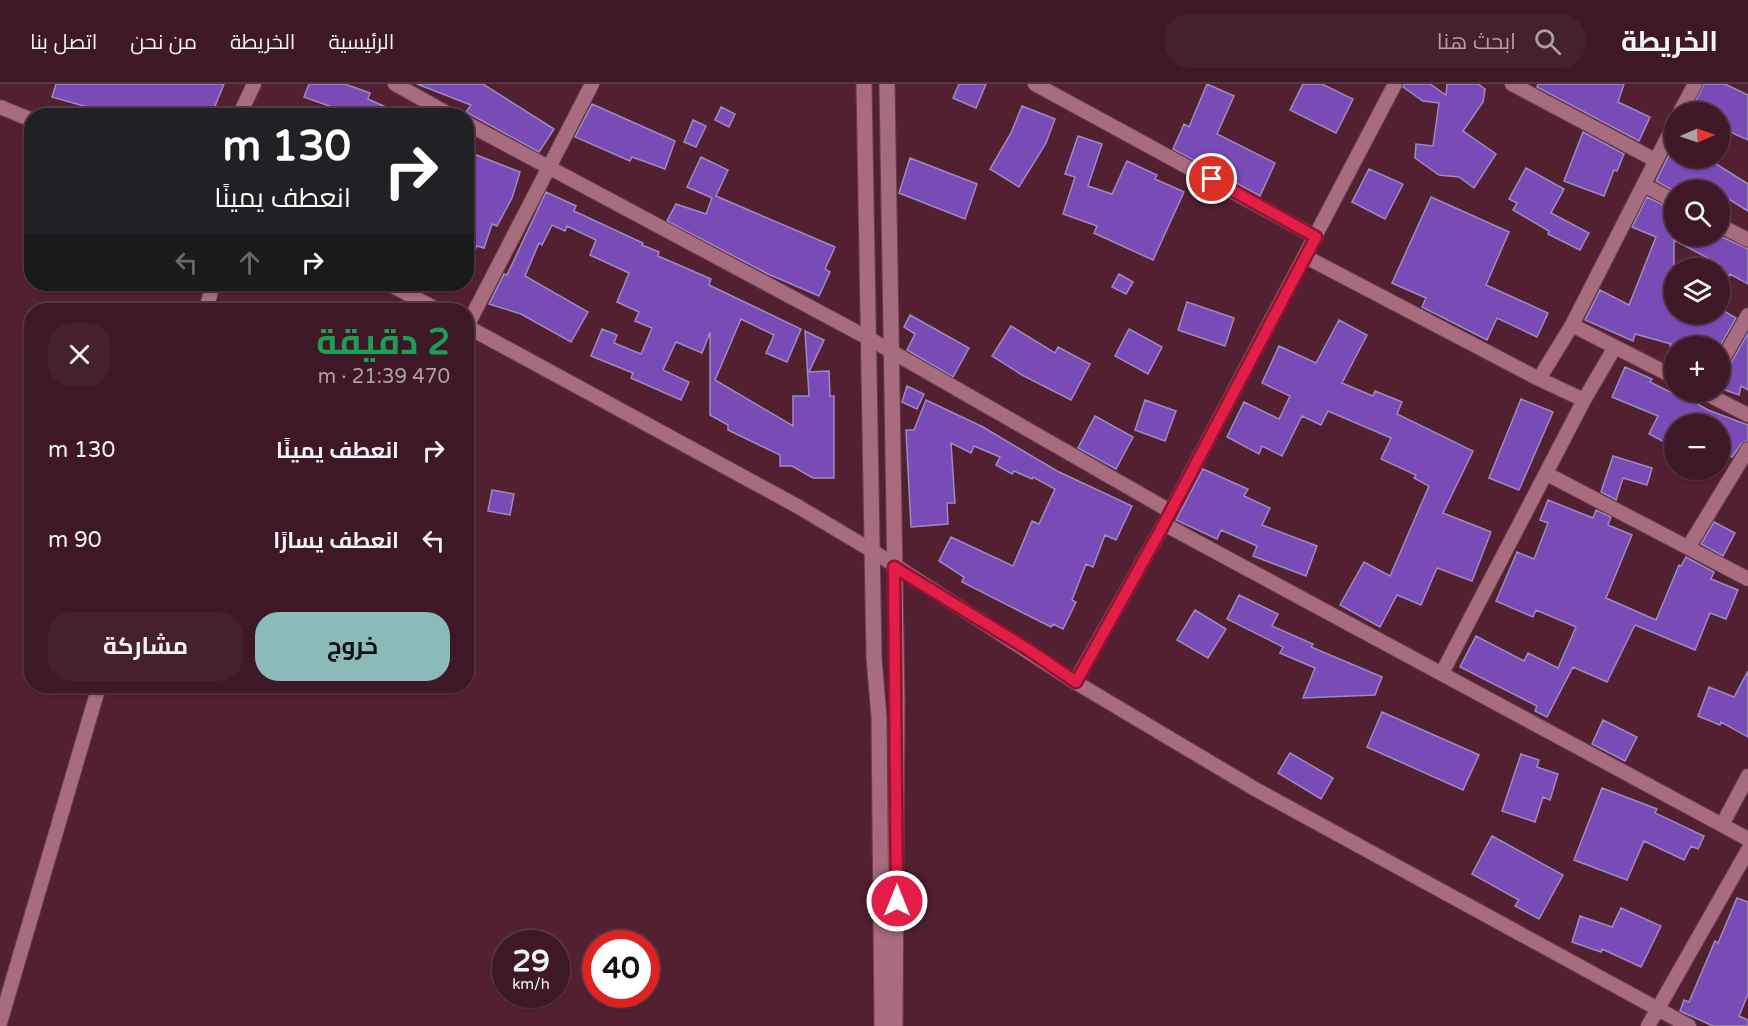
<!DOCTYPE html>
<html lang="ar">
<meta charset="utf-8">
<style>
:root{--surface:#3e1826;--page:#45212e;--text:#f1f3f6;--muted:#ada0a7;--line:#573743;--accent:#8bbbb9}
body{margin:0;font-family:"Varela Round",Cairo,sans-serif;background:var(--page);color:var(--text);direction:rtl;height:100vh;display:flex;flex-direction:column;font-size:22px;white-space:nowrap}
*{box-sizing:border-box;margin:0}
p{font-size:20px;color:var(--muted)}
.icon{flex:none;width:33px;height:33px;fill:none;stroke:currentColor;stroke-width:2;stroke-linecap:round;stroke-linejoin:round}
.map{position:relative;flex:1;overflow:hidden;direction:ltr}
.sheet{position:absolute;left:24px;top:219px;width:450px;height:390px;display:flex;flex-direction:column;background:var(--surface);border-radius:24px;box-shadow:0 2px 4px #0004,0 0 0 2px var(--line);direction:rtl}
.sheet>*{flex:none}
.top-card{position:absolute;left:24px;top:24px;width:450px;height:183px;border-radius:24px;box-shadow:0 2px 4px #0004,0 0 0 2px var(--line);direction:rtl;background:#202124;color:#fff;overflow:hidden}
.needle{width:39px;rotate:88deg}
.buttons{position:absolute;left:1664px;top:18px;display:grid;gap:12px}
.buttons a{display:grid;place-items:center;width:66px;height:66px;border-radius:50%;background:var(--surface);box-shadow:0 2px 4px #0004,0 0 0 2px var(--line);font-size:30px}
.speed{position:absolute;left:492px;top:846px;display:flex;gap:12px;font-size:30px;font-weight:700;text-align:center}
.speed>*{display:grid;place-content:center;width:78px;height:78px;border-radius:50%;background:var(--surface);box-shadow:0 2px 4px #0004,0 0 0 2px var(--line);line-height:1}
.speed small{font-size:15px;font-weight:400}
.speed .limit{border:9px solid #d22;background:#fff;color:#111}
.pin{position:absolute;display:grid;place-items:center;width:51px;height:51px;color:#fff;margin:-26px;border:3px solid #fff;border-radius:50%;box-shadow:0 2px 6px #0007}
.me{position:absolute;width:66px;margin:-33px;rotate:0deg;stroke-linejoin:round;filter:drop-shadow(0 0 4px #0008)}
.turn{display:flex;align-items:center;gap:21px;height:126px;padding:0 24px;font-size:27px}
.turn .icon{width:78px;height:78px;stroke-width:2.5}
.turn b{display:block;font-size:42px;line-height:51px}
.lanes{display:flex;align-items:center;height:57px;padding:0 24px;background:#0003;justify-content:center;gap:30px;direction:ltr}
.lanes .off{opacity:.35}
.round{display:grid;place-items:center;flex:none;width:63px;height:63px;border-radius:24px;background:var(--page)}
.head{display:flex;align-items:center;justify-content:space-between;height:102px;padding:0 24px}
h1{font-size:36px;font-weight:700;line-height:45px;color:#1e9e55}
.button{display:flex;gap:12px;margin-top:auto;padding:12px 24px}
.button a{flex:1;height:69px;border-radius:24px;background:var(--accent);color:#111;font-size:24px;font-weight:700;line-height:69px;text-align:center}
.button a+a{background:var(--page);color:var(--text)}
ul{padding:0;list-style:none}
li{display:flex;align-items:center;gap:18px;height:90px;padding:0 24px}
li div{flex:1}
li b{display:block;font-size:22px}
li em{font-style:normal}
header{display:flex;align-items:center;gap:36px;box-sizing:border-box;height:84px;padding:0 30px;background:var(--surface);border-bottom:2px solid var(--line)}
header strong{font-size:28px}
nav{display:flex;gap:33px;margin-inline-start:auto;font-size:21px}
.search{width:420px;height:54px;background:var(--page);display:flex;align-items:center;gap:15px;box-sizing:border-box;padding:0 21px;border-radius:24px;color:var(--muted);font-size:22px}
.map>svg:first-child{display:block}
</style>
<header>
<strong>الخريطة</strong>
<div class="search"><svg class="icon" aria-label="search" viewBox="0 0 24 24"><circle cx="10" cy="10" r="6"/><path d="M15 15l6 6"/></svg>ابحث هنا</div>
<nav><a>الرئيسية</a><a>الخريطة</a><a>من نحن</a><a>اتصل بنا</a></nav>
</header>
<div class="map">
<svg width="1748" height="942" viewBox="0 0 1748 942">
<rect width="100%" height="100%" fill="#532032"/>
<path fill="#784bb7" stroke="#9d8bc0" stroke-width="1.5" d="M56 0H224L211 32H119L52 13Z
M309 0H345L370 9 368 15 406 32H357L304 13Z
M417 0H483L554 45 539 68 466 28 471 21Z
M959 0H986L976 24 953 14Z
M1207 0 1234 12 1217 50 1275 79 1260 112 1173 65 1184 40 1189 43Z
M1303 0H1322L1353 15 1336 49 1290 26Z
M1404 0H1430L1446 11 1447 0H1478L1485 5 1483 18 1463 47 1496 70 1474 104 1459 93 1439 91 1415 74 1416 60 1433 62 1439 19 1423 17 1403 3Z
M1538 0H1624L1618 18 1650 33 1639 57 1537 3Z
M1704 0H1725L1748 11V56L1728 47 1719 66V28H1690Z
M592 20 675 57 665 85 632 73 630 77 575 53Z
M1022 22 1055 35 1046 59 1019 103 990 85 1011 49Z
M721 23 735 30 729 43 715 36Z
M693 36 706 42 696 63 684 58Z
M1583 48 1624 70 1617 87 1614 86 1604 112 1564 97Z
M1078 52 1102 60 1088 102 1112 110 1127 77 1157 91 1155 95 1184 108 1153 176 1094 149 1097 142 1063 130 1075 93 1065 90Z
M1674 61V74H1715L1713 78 1748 100V127L1719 109V106L1674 107 1656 97Z
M466 67 520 88 512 114 497 142 492 140 484 164 477 162 466 184Z
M701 73 728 86 716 112 835 163 825 185 830 188 819 212 768 190 667 137 676 120 706 130 712 114 687 103Z
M910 74 977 100 965 135 899 109Z
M1526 84 1564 105 1551 129 1589 149 1580 166 1548 150 1549 147 1513 126 1517 119 1509 115Z
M1369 85 1403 100 1385 135 1352 118Z
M546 108 576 122 574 127 643 159 642 161 659 168 658 172 711 195 709 201 801 245 787 278 766 269 774 251 741 235 715 296 793 342V312H809L805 247 824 256 809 288 829 287 830 312H834V394H813L792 382H780V371L728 346V341L710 331V248L702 269 676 258 663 286 689 298 681 316 631 294 633 289 591 272 602 245 617 251 614 259 641 270 652 244 635 237 639 228 617 218 629 189 590 171 596 156 567 142 565 147 552 141 542 161 539 159 525 192 588 228 571 258 521 230 489 220 504 190 507 191Z
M1431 113 1509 148 1486 201 1548 229 1537 253 1497 234 1487 256 1422 223 1426 214 1392 199Z
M1647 113 1674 126V152H1720L1748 165V200L1730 190 1719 211V180L1674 156V230H1719V224L1736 234 1720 262H1670L1671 260 1635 250 1633 257 1585 236 1600 206 1629 221 1656 153 1632 143Z
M1119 190 1133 198 1126 210 1112 203Z
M1187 218 1234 234 1225 262 1178 246Z
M910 231 969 264 953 293 907 266 915 250 904 243Z
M1339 236 1367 251 1342 299 1373 312 1375 307 1402 318 1397 330 1473 367 1443 429 1491 448 1472 497 1437 484 1421 521 1397 511 1380 543 1340 521 1364 478 1390 492 1429 402 1414 394 1416 391 1381 375 1391 354 1328 327 1321 341 1302 332 1282 372 1262 362 1259 370 1227 353 1244 318 1279 335 1290 312 1262 299 1279 262 1316 279Z
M1011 242 1055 269 1058 263 1090 280 1071 316 1022 291 992 272Z
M1129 245 1162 263 1148 290 1115 272Z
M1748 249V306L1741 302 1739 311 1719 304V291L1727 286Z
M1625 283 1652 295 1650 298 1678 312 1679 309 1708 326 1748 341V356L1741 360 1732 373 1719 368V340H1674V363L1649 350 1658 332 1612 313Z
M907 302 924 310 917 325 902 318Z
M1521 315 1553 328 1519 406 1489 394Z
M926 316 983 343 1057 387 1132 422 1116 456 1105 451 1093 483 1086 480 1072 516 1076 518 1063 545 1053 540 1051 543 962 498 964 493 939 477 951 453 1013 482 1032 437 1039 440 1055 405 1033 393 1032 395 1014 387 1012 390 996 381 1000 373 974 362 971 369 951 359 955 419H947L948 440 911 443 906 346H914Z
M1145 316 1176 327 1165 357 1135 346Z
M1095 332 1133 353 1116 385 1078 364Z
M1613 372 1652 384 1647 401 1623 394 1616 416 1601 408Z
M1203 385 1248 405 1244 412 1270 424 1262 441 1317 462 1306 492 1253 472 1257 462 1221 446 1217 455 1176 436Z
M492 406 514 410 510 431 488 427Z
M1548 416 1593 434 1596 426 1611 433 1608 441 1632 451 1606 514 1656 536 1679 481 1681 482 1686 473 1714 488 1711 495 1738 506 1726 535 1710 529 1695 566 1635 541 1607 598 1573 583 1547 633 1535 627 1537 622 1460 583 1476 552 1524 577 1528 569 1558 584 1576 543 1536 526 1533 533 1496 517 1517 468 1534 475 1548 439 1540 436Z
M1714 438 1735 449 1723 472 1701 460Z
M1239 511 1278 530 1272 542 1313 560 1311 563 1382 593 1375 611 1303 614 1315 584 1280 569 1283 563 1227 535Z
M1195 526 1226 545 1208 574 1177 556Z
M1748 587V653L1721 638 1720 641 1698 632 1709 603 1734 613Z
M1382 628 1479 671 1463 706 1367 663Z
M1603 636 1637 653 1625 677 1592 660Z
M1290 669 1333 694 1321 715 1278 689Z
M1521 670 1539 676 1537 683 1558 690 1550 716 1543 713 1535 738 1502 727Z
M1602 704 1657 725 1655 729 1704 752 1698 765 1691 762 1684 776 1644 757 1627 796 1574 776Z
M1492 752 1563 791 1539 835 1515 822 1519 816 1472 790Z
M1737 814 1748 818V910L1739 932 1748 936V942H1713L1680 927 1684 916 1689 918 1715 857 1718 859Z
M1621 824 1661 842 1641 883 1602 865 1601 868 1572 858 1580 832 1612 843Z"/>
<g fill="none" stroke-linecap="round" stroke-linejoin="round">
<g stroke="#693e4f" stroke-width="16">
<path id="street" d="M395 0 452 32
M1035 0 1316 153
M1512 0 1655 76
M0 23 32 36
M1680 28 1695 0
M239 32 254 0
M466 39 868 254 1170 427
M1674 41 1572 241 1674 293
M1644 101 1674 117
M1719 141 1748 156
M1306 173 1539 295 1584 316
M389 200 438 226
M206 226 213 200
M466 242 797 422 871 466 1075 598 1255 705 1689 942
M467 242 592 0
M1719 282 1748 231
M1539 295 1572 241
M1703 308 1748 331
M1547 390 1748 495
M1164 440 1748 755
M1689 462 1748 365
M1442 589 1584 316 1615 263
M1075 598 1164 440 1395 0
M1722 741 1748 692
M0 939 99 602
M1648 942 1748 766"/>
</g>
<g stroke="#693e4f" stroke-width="17">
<path id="secondary" d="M864 0 874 574 879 633 882 942
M887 0 897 616 895 942"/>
</g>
<use href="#street" stroke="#a76c7e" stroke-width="14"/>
<use href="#secondary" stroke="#a76c7e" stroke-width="15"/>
</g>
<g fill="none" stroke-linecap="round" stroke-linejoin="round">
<g stroke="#92132f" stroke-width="15">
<path id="route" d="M897 817 894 483 1029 566 1076 598 1164 440 1316 153 1212 95"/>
</g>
<use href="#route" stroke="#e11d48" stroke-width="10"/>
</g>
</svg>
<div class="buttons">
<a><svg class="needle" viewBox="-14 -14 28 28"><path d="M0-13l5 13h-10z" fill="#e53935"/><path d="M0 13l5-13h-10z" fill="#ada0a7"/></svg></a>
<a><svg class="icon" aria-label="search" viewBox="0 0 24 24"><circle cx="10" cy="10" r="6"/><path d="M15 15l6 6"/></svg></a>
<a><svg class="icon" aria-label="layers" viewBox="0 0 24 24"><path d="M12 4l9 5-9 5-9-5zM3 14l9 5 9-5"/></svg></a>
<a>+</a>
<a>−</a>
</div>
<div class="speed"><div>29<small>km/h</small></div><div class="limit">40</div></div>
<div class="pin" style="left:1212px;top:95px;background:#d93025"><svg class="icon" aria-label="arrive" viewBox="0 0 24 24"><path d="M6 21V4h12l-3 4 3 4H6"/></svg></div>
<svg class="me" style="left:897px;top:817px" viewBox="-20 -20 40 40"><circle r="17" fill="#e11d48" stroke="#fff" stroke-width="3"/><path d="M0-11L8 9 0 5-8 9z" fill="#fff"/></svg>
<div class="top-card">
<div class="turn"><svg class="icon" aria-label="right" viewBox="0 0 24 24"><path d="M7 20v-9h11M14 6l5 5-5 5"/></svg><div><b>130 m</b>انعطف يمينًا</div></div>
<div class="lanes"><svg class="icon off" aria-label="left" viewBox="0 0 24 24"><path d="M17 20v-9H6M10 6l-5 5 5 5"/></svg><svg class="icon off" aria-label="ahead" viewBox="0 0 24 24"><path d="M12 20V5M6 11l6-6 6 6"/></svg><svg class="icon" aria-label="right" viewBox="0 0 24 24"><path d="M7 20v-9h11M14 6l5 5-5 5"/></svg></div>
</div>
<section class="sheet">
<div class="head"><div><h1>2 دقيقة</h1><p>470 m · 21:39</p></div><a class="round"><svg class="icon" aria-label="close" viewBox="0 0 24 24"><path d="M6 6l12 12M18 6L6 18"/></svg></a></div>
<ul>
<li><svg class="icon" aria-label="right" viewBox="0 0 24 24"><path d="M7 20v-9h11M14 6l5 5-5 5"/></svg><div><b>انعطف يمينًا</b></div><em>130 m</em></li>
<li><svg class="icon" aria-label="left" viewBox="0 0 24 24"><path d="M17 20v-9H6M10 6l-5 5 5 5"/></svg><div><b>انعطف يسارًا</b></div><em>90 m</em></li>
</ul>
<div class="button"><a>خروج</a><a>مشاركة</a></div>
</section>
</div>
